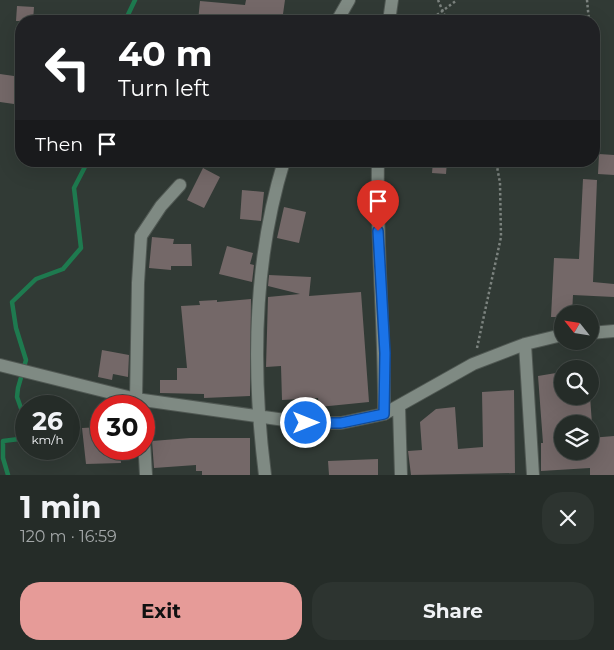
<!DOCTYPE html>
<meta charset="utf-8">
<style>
:root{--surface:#252c28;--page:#2d3430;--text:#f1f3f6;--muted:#a3a7a8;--line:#424845;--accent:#e69b98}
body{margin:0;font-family:Montserrat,sans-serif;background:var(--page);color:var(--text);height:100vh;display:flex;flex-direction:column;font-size:19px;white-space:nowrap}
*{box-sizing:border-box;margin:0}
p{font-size:16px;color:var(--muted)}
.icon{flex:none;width:28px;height:28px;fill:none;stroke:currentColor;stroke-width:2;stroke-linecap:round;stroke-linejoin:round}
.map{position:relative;height:475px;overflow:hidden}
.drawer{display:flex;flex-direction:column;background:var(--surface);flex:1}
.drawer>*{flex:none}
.banner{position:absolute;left:15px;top:15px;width:585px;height:152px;border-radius:20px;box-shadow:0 5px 20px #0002,0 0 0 1px var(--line);background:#202124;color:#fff;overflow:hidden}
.needle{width:32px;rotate:300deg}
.tools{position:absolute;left:554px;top:305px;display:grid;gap:10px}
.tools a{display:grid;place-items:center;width:45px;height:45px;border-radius:50%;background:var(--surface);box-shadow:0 5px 20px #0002,0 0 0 1px var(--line);font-size:25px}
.speed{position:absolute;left:15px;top:395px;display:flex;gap:10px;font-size:25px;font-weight:700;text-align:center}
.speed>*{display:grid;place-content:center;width:65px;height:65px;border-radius:50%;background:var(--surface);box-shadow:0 5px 20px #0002,0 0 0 1px var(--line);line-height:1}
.speed small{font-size:12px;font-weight:400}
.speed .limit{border:8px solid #d22;background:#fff;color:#111}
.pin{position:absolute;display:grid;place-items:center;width:42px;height:42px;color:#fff;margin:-51px -21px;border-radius:50% 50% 50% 0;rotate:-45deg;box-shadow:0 0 5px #0007}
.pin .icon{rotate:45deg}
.me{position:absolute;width:55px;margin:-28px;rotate:90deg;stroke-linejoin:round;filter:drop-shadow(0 0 4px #0008)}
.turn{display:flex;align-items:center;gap:18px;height:105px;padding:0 20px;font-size:22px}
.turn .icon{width:65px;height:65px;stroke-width:2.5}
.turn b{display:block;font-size:35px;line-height:42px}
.then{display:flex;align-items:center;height:48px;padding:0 20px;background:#0003;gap:10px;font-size:19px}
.round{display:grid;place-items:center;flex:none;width:52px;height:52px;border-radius:20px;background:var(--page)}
.overview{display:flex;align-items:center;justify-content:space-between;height:85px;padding:0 20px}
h1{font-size:30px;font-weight:700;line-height:38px}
.cta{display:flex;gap:10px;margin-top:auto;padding:10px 20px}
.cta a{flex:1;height:58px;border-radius:20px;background:var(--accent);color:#111;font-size:20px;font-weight:700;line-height:58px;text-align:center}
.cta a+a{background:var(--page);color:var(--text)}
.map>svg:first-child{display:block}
</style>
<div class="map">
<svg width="614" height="475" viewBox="0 0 614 475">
<rect width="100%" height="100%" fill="#313a35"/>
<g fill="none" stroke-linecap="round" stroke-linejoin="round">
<path stroke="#1e7a4f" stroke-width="4.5" d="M125 21 135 0
M8 475 3 458V441L19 439 22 411 17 397 18 388 26 360 16 328 12 302 36 279 63 269 81 248 74 188 88 161"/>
</g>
<path fill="#746868" d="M246 0H285L282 21H198L200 1 245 5Z
M17 6 34 7 33 21H16Z
M0 74 21 77V105L0 102Z
M599 154 614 155V175L598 174Z
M433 161H447L446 174 432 173Z
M203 168 220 177 204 208 187 200Z
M583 179 597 180 593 282 614 284V297L573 295 572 314H562V317H551L554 258 579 259Z
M242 190 264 192 261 221 240 219Z
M284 207 306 212 299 243 277 238Z
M152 237 174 239 173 244H191L192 266H171V270L149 268Z
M227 246 253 253 250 264 254 265 252 282 219 274Z
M269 275 311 277 309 296 361 292 369 402 319 407 318 398 282 400 281 366 266 367 268 297 300 294 268 286Z
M251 299 250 396 204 398V394L160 393V380H177V368H187L181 306 200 305 199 301 217 300V302Z
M102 350 129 355 128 377 113 374 112 380 98 377Z
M562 372V396H590L592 424H562V451H590V438L614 436V475H590V468L541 471V443H543L538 376Z
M514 390 515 473 411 475 408 451 422 450 420 422 436 409 455 407 458 449 483 447 482 392Z
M101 427V449H120L121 463 86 464 82 428Z
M190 438H250V475H202V471H196V465L154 468 152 441Z
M378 459V475H329L328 461Z"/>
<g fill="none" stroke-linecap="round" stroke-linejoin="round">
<g stroke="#505853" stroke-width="14">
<path id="minor" d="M337 21 349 0
M389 21 392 0
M378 161C376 246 385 330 384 414
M590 333 614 331
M525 344 533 475
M0 365 136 399 306 423H341L384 414 473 364 525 344 562 335
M136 399 138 283 141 236 161 206 180 185
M399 407 401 475
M144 440 146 475
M265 475C252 372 253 262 284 161"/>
</g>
<path stroke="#7c837f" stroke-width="2.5" stroke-dasharray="2.5 2.5" stroke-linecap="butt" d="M438 0 447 21
M587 0 589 21
M429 21 457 0
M477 348 501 237 500 183 496 161"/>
<use href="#minor" stroke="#7f8a83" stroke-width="12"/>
</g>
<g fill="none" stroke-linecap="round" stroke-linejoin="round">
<g stroke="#114b97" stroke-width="12">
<path id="route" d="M306 423H341L384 414 385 353 378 231"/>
</g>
<use href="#route" stroke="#1a73e8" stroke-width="9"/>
</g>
</svg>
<div class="tools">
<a><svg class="needle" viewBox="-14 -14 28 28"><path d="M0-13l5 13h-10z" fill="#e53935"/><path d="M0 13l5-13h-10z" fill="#a3a7a8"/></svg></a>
<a><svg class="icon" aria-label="search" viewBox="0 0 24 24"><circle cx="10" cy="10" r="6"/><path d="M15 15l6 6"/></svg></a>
<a><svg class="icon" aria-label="layers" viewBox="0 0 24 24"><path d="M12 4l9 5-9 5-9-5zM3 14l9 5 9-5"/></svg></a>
</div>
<div class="speed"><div>26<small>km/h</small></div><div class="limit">30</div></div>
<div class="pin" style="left:378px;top:231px;background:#d93025"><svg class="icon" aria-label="arrive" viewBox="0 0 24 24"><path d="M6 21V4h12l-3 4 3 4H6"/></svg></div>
<svg class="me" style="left:306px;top:423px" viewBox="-20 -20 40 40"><circle r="17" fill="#1a73e8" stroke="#fff" stroke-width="3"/><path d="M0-11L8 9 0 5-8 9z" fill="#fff"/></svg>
<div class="banner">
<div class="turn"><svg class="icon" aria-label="left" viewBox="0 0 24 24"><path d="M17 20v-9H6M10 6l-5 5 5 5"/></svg><div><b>40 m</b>Turn left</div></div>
<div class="then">Then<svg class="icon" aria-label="arrive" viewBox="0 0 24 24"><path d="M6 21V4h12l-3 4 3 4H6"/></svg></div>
</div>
</div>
<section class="drawer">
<div class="overview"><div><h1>1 min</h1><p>120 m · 16:59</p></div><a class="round"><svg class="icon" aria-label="close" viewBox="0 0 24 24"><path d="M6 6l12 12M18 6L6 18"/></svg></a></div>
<div class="cta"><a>Exit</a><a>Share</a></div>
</section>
